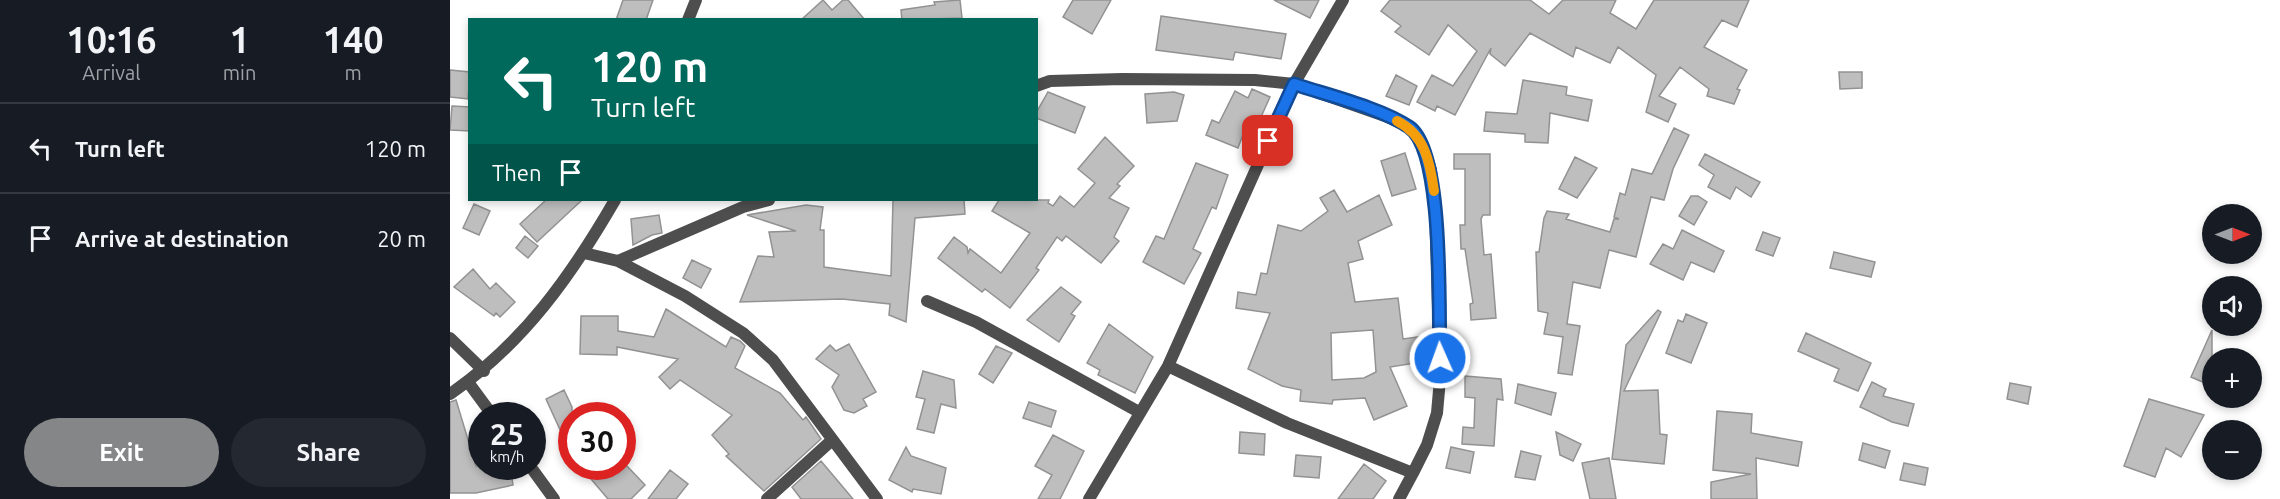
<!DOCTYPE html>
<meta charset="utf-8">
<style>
:root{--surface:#171b24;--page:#242831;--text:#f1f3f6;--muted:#9ea1a6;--line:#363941;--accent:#858687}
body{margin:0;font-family:Ubuntu,sans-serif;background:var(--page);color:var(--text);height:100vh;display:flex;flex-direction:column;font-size:22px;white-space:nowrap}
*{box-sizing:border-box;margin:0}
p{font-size:20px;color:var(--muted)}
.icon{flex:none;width:33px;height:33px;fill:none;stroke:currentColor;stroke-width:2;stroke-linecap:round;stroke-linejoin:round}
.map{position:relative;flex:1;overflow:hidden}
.side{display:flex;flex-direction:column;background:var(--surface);width:450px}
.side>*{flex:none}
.banner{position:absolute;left:18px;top:18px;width:570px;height:183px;border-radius:0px;box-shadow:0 3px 9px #0003;background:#00695c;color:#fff;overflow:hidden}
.needle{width:39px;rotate:90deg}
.controls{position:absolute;left:1752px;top:204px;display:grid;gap:12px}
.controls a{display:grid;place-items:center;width:60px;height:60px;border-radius:50%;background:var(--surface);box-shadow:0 3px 9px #0003;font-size:30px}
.speed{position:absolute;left:18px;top:402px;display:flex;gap:12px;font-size:30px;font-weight:700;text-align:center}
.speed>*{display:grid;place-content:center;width:78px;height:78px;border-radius:50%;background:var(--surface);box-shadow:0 3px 9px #0003;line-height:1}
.speed small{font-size:15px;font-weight:400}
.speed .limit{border:9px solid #d22;background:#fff;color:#111}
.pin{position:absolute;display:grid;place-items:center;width:51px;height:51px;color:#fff;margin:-26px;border-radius:12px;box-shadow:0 3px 9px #0006}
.me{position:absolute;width:66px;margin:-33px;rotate:358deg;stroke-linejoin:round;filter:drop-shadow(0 0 4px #0008)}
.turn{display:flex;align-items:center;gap:21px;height:126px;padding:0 24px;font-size:27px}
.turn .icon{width:78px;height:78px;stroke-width:2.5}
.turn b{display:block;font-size:42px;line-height:51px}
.then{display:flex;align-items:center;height:57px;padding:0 24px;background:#0003;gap:12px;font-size:22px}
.eta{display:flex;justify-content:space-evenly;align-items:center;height:102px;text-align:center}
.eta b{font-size:36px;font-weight:600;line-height:42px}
.button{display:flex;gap:12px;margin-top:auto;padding:12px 24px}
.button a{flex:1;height:69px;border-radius:36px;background:var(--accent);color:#fff;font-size:24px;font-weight:600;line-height:69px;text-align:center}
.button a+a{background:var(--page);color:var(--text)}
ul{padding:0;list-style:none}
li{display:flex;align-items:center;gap:18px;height:90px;padding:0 24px;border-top:2px solid var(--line)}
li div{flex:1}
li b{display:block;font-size:22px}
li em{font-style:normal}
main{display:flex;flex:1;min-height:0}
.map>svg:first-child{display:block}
</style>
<main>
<section class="side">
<div class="eta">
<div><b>10:16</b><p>Arrival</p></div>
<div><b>1</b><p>min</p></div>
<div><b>140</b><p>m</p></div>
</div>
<ul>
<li><svg class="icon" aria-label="left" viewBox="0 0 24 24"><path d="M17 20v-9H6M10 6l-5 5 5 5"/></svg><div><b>Turn left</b></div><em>120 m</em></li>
<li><svg class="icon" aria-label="arrive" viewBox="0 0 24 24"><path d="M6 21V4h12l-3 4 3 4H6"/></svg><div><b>Arrive at destination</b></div><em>20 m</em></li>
</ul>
<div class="button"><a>Exit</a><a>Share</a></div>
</section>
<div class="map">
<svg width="1830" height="499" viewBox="0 0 1830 499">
<rect width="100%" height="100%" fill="#fff"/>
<path fill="#bebebe" stroke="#929292" stroke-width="1.5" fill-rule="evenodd" d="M173 0H203L196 20H166Z
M373 0 382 10 393 0H398L415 20H351Z
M510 0 512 18 452 20 451 10 485 5 484 2Z
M623 0H661L642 34 613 17Z
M824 0H869L860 18Z
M940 0H1080L1099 14 1113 0H1166L1160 13 1186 29 1204 0H1299L1287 27 1272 20 1254 47 1297 70 1287 89 1290 90 1284 104 1257 96 1259 89 1230 67 1209 96 1226 104 1218 122 1196 112 1206 75 1168 47 1160 63 1126 47 1123 57 1080 33 1055 66 1040 54 1041 48 1005 115 987 106 985 111 967 102 982 75 1003 86 1027 51 998 25 979 55 945 32 951 26 931 11Z
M711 16 836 34 831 59 785 52 783 60 706 50Z
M0 70 20 72 18 99 0 97Z
M1389 72H1412V88L1390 89Z
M946 75 967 86 959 105 936 96Z
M1073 80 1117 87 1116 95 1142 100 1138 121 1100 113 1098 143 1075 142V134L1034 131 1036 112 1067 114Z
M802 89 820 97 806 128 797 124 788 148 756 135 762 120 769 123 785 91 798 98Z
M598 92 635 107 625 133 586 118V113Z
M724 92 734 95 727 121 697 123 695 94Z
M2 106 20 107V131L0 130Z
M1224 128 1239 135 1223 169 1214 200 1201 197 1186 257 1159 250 1150 288 1123 282 1117 324 1130 326 1122 375 1108 373 1113 337 1094 334 1098 313 1088 311 1086 252H1089L1094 218 1097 211 1119 214 1116 219 1160 232 1164 219H1169L1164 217 1170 193 1175 195 1182 169 1202 174Z
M655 137 684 166 667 184 670 186 659 198 679 208 664 237 669 241 651 263 616 236 612 241 607 237 586 268 589 270 560 308 535 289 532 292 488 258 504 237 517 247 518 253 520 249 551 273 580 233 542 211 549 200H599L598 203 603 206 610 196 624 207 645 183 628 169Z
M955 153 966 189 942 196 931 161Z
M1004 154H1040V215H1033L1031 219 1034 255 1041 254 1046 318 1021 320 1020 304 1023 303 1015 249H1011L1010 225H1015V169H1004Z
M1255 154 1310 182 1301 197 1286 187 1280 199 1258 187 1264 175 1249 165Z
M1125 157 1147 168 1127 198 1109 189Z
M746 163 778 175 766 209 762 207 743 249 751 253 734 284 693 262 706 236 714 239Z
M884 190 897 212 929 195 942 225 908 241 913 259 898 263 905 302 948 298 953 339 974 336 978 361 940 367 957 406 924 420 915 398 883 400 882 404 850 401 851 390 832 386 798 369 820 313 786 308 788 292 806 295 811 273 817 274 828 225 851 231 878 211 870 198ZM923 330 926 372 914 378 882 380 881 333Z
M1241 196H1248L1257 202 1244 225 1229 216Z
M96 200H132L87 242 70 224Z
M443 200H514L515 214 465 218 456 322 439 315 440 304 392 299 290 302 308 256 324 257 319 232 346 231 297 215 356 205 373 207 370 230H374V267L441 276Z
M24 204 40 211 29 235 13 228Z
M209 215 212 233 202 235 183 245 181 219Z
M1232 230 1274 251 1264 272 1241 262 1233 280 1200 264 1213 244 1223 249Z
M1313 232 1330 238 1323 256 1306 250Z
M75 236 88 246 78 258 66 248Z
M1384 252 1425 262 1421 277 1380 268Z
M242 260 261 269 251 288 233 278Z
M23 269 40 289 46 283 65 302 50 317 46 313 44 316 4 287Z
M611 287 631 302 621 314 625 316 609 342 577 320Z
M216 309 276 347 281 337 290 341 295 346 285 368 330 393 353 420 356 417 371 439 314 491 276 456 279 454 262 435 282 415 230 380 220 389 209 377 228 359 167 347V355L130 354 131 316H168V331L204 337Z
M1208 310 1211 312 1174 391 1208 390 1210 434 1217 435 1214 464 1162 459 1176 345Z
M1236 314 1257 323 1241 363 1216 353 1228 320 1233 322Z
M659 324 703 357 685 393 648 375 650 370 637 363Z
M1762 330V386L1741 377Z
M1356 333 1421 363 1408 391 1384 381 1389 369 1348 351Z
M399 344 426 392 413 399 417 406 404 413 394 410 382 387 389 375 366 359 380 345 386 351Z
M546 346 562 353 543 383 529 374Z
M473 371 504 380 506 408 491 404 484 433 467 429 475 399 466 397Z
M1015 376 1051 379 1053 400 1047 399 1044 446 1012 444 1013 427 1024 428 1025 398 1015 397Z
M1422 382 1436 389 1433 396 1464 404 1458 426 1442 422 1410 407Z
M1560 383 1581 387 1578 404 1557 399Z
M1068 384 1106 393 1101 415 1065 403Z
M114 390 122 407V456L96 399Z
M1699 399 1754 415 1731 457 1716 448 1705 477 1674 466Z
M6 400 26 466H60L63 485 26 493H0V402Z
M579 402 606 411 601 427 573 418Z
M1267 411 1302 414 1301 433 1352 442 1348 466 1306 458 1307 499H1261V482L1301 474 1263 470Z
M790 432 815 434 814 455 789 453Z
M1106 432 1131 444 1123 461 1110 455Z
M603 435 634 451 610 499H588L602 475 585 466Z
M1413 443 1440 451 1435 468 1409 460Z
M456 447 461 456 496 468 491 494 463 489 462 492 439 480Z
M1001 447 1024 452 1020 473 996 468Z
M1071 451 1091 456 1085 480 1065 477Z
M846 455 871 457 869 478 844 476Z
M1159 458 1166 499H1140L1132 463Z
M371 461 403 499H351L342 487Z
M1454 463 1478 468 1475 485 1450 480Z
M914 464 936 481 923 499H888Z
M130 466H177L195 485 181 499H158Z
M220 470 238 484 226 499H198Z"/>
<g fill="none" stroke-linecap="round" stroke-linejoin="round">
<path stroke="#4e4e4e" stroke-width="12" d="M586 86 600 81 672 79 805 80 844 84 938 117 961 128 973 145 981 170 985 205 990 379 987 413 977 445 963 473
M134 253 168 261 235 296 293 333 323 360 427 499
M168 261 293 207 319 200
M477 301 526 322 689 412
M0 338 34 371
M718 366 837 423 963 473 949 499
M18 382 43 416
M80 466 104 499
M317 499 381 441
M639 499 718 366 844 84 893 0"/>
<path stroke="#4e4e4e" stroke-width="12" d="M238 20 246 0
M0 394C73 344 121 276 165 200"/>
</g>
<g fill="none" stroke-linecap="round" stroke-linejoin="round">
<g stroke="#114b97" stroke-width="15">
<path id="route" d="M818 141 844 84C877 95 931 108 959 127 995 151 988 314 990 358"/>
</g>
<use href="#route" stroke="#1a73e8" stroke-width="10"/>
<path stroke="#f59e0b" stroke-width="10" d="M947 121C975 135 980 162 984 191"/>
</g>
</svg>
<div class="controls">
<a><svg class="needle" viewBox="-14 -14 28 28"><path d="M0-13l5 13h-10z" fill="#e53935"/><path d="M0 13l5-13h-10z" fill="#9ea1a6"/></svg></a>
<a><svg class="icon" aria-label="sound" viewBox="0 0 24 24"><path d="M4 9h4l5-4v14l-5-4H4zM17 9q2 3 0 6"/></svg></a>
<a>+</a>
<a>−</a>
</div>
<div class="speed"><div>25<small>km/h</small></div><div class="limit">30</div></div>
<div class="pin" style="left:818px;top:141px;background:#d93025"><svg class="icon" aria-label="arrive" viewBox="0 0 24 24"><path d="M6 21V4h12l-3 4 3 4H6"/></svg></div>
<svg class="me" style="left:990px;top:358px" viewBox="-20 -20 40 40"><circle r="17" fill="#1a73e8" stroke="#fff" stroke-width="3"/><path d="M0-11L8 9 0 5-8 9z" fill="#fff"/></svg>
<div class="banner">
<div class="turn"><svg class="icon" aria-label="left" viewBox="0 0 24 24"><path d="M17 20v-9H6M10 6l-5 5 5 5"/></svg><div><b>120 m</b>Turn left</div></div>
<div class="then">Then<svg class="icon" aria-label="arrive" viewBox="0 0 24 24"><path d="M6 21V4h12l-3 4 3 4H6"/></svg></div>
</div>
</div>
</main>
